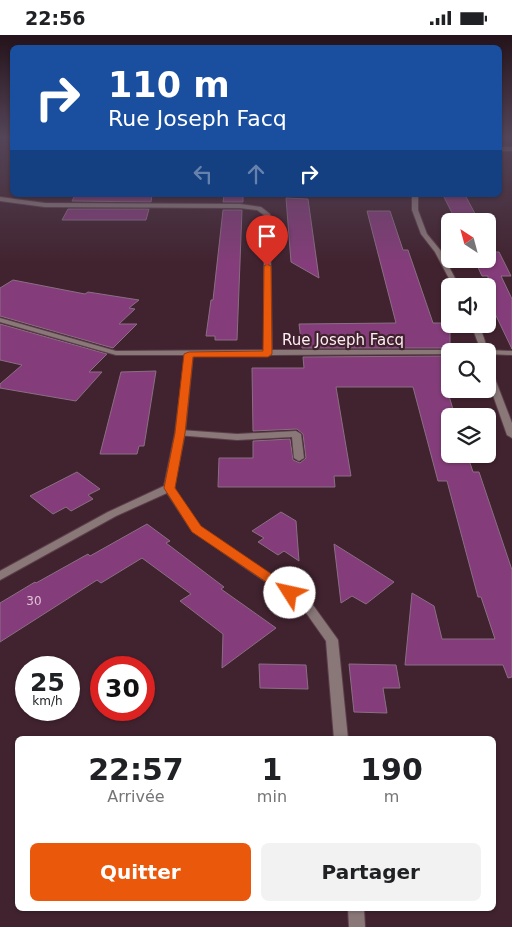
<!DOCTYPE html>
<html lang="fr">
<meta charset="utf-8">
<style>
:root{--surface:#fff;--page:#f2f2f2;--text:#202124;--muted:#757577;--accent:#ea580c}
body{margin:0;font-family:"DejaVu Sans",sans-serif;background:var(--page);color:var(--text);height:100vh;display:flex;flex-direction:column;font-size:19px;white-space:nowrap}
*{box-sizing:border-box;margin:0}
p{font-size:16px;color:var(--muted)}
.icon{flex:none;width:28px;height:28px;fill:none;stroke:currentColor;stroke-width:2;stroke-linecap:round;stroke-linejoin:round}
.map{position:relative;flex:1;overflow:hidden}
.panel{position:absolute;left:15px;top:701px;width:481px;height:175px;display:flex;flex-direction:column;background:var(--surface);border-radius:8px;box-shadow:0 1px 4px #0004}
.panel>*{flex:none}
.hud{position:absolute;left:10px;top:10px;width:492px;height:152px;border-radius:8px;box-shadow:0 1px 4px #0004;background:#1a4fa0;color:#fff;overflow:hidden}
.needle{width:32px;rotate:324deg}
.controls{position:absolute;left:441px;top:178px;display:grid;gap:10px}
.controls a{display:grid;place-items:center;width:55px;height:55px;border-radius:8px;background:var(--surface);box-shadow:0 1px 4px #0004;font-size:25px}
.speed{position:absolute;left:15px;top:621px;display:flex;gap:10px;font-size:25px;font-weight:700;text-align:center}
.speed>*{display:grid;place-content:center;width:65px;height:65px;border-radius:50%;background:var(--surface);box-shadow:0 1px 4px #0004;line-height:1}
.speed small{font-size:12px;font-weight:400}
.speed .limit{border:8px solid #d22;background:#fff;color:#111}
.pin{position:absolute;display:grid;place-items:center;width:42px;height:42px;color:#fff;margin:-51px -21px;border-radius:50% 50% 50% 0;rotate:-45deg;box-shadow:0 0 5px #0007}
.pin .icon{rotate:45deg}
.me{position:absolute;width:55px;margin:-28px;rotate:305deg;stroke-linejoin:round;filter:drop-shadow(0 0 4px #0008)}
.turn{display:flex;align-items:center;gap:18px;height:105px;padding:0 15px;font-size:22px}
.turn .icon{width:65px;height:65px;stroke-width:2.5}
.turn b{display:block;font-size:35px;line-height:42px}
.lanes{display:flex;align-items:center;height:48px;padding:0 15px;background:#0003;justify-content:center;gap:25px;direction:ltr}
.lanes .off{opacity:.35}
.eta{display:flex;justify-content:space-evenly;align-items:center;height:85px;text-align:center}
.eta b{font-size:30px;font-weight:700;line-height:35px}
.cta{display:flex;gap:10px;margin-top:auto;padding:10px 15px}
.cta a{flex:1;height:58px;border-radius:8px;background:var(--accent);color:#fff;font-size:20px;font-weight:700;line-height:58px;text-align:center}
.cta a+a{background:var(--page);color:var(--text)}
.status{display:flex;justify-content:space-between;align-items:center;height:35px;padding:0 25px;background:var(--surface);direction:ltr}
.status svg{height:14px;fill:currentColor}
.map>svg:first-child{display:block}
</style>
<div class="status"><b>22:56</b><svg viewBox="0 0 49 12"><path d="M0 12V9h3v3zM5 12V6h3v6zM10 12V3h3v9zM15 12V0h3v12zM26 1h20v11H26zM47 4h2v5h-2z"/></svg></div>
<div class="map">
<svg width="512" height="892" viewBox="0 0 512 892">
<rect width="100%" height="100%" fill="#41232f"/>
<path fill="#843d7a" stroke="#8a6e84" d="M75 160H152L151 167 72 166Z
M224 160H243V167H223Z
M443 160H465L479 186H456Z
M286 163 308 164 319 243 291 227Z
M68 174H149L146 185H62Z
M223 175H242L237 305H215V301H206L211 265H213Z
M367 176H390L403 215H408L433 288H450V313H302L299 289 396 288Z
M488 202 495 217H499L511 241H501L512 264V314L488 264V241H482L474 224H488Z
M13 245 85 259 88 257 139 265 129 273 135 274 119 289H137L113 313 0 281V253Z
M0 289 107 319 89 337H102L76 366 0 353V349L22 330 0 325Z
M450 321V351H446L455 381H450V419H467L473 437H479L512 535V642L508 643 503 630H405L412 558 434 571 442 604H495L481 562H478L447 446H438L413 352H336L351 441H334L335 452H218L219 423H253V406L290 404 293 425 300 428 306 423 303 399 297 394 253 396 252 333H304L303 322Z
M156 336 144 411H139L137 419H100L121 337Z
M77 437 100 454 88 460 93 464 71 476 66 472 53 479 30 461Z
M281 477 296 486 299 526 284 516 278 520 258 507 264 503 252 496Z
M147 489 170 506 166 508 224 552 221 554 276 593 222 633 223 599 180 566 191 559 142 523 101 548 97 545 0 607V568L35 547 36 548 88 519 90 521Z
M334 509 369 531 394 547 366 569 352 561 341 568Z
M259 629 306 630 308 654 260 653Z
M349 629 396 630 400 653H383L387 678 354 677Z"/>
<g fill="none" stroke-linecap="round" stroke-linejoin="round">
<g stroke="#5b3f4a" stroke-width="2">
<path id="service" d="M180 395 237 399 296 396 301 399 304 423 299 426 294 423 292 402 237 405 177 400 175 398Z"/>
</g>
<g stroke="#5b3f4a" stroke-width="2">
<path id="minor" d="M500 112H512V116H500Z
M412 160H418V175L427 199 441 216 459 251H453L435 217 421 199 412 175Z
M0 162 45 168 240 169 261 172 270 179 272 315H450L454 316H450V319L271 320 268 321 265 320H193L185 398 174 453 200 492 310 566 336 602 338 605 348 704H334L326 606 302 572 192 496 167 458 116 481 0 545V536L108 477 164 451 175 398 185 320H116L0 287V283L116 316 264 315V180L257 175 240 173 45 172 0 166Z
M471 289H479L488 315 512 316V320L488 319V316H481Z
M488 333 492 336 512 388V403L507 400 488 346Z
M348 874H364L365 892H349Z"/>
</g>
<use href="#service" fill="#8a7879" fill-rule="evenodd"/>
<use href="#minor" fill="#8a7879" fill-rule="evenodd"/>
</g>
<linearGradient id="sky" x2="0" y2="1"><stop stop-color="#24131a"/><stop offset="0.45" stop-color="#544558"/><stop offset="1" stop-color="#544558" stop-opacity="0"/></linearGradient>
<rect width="512" height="228" fill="url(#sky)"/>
<path fill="#ea580c" stroke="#983908" d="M267 229 271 231 272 319 268 322H193L185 398 175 453 201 491 295 555 297 558 290 563 192 497 164 453 175 398 184 319 189 317 263 316 264 231Z"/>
<g text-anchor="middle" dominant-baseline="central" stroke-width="4.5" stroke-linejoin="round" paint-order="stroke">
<g font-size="12" fill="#e0c2d5">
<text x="34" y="566">30</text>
</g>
<g font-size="15" fill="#feeef3" stroke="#41232f">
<text x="343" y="305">Rue Joseph Facq</text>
</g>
</g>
</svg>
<div class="controls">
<a><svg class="needle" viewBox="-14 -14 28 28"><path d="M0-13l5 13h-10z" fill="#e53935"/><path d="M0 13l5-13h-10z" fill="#757577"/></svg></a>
<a><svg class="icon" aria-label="sound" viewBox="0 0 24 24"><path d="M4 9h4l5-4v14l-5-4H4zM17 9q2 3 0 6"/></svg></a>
<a><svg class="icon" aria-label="search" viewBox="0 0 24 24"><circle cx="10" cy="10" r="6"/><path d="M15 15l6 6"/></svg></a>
<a><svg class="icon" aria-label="layers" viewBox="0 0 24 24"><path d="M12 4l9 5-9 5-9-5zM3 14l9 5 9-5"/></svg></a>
</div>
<div class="speed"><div>25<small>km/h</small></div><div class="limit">30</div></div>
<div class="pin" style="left:267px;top:231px;background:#d93025"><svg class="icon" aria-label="arrive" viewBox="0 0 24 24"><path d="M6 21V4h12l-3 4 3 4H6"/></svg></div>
<svg class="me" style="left:290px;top:558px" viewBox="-20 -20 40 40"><circle r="19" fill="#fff"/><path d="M0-13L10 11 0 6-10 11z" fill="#ea580c"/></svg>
<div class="hud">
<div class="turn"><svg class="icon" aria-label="right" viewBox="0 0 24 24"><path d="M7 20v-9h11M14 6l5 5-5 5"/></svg><div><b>110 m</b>Rue Joseph Facq</div></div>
<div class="lanes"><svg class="icon off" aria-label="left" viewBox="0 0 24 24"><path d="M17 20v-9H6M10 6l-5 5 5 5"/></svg><svg class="icon off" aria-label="ahead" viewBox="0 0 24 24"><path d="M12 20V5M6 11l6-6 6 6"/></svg><svg class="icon" aria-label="right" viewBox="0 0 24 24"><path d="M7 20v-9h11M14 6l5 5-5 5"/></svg></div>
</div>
<section class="panel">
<div class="eta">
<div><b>22:57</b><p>Arrivée</p></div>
<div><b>1</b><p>min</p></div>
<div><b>190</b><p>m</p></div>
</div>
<div class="cta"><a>Quitter</a><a>Partager</a></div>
</section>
</div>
